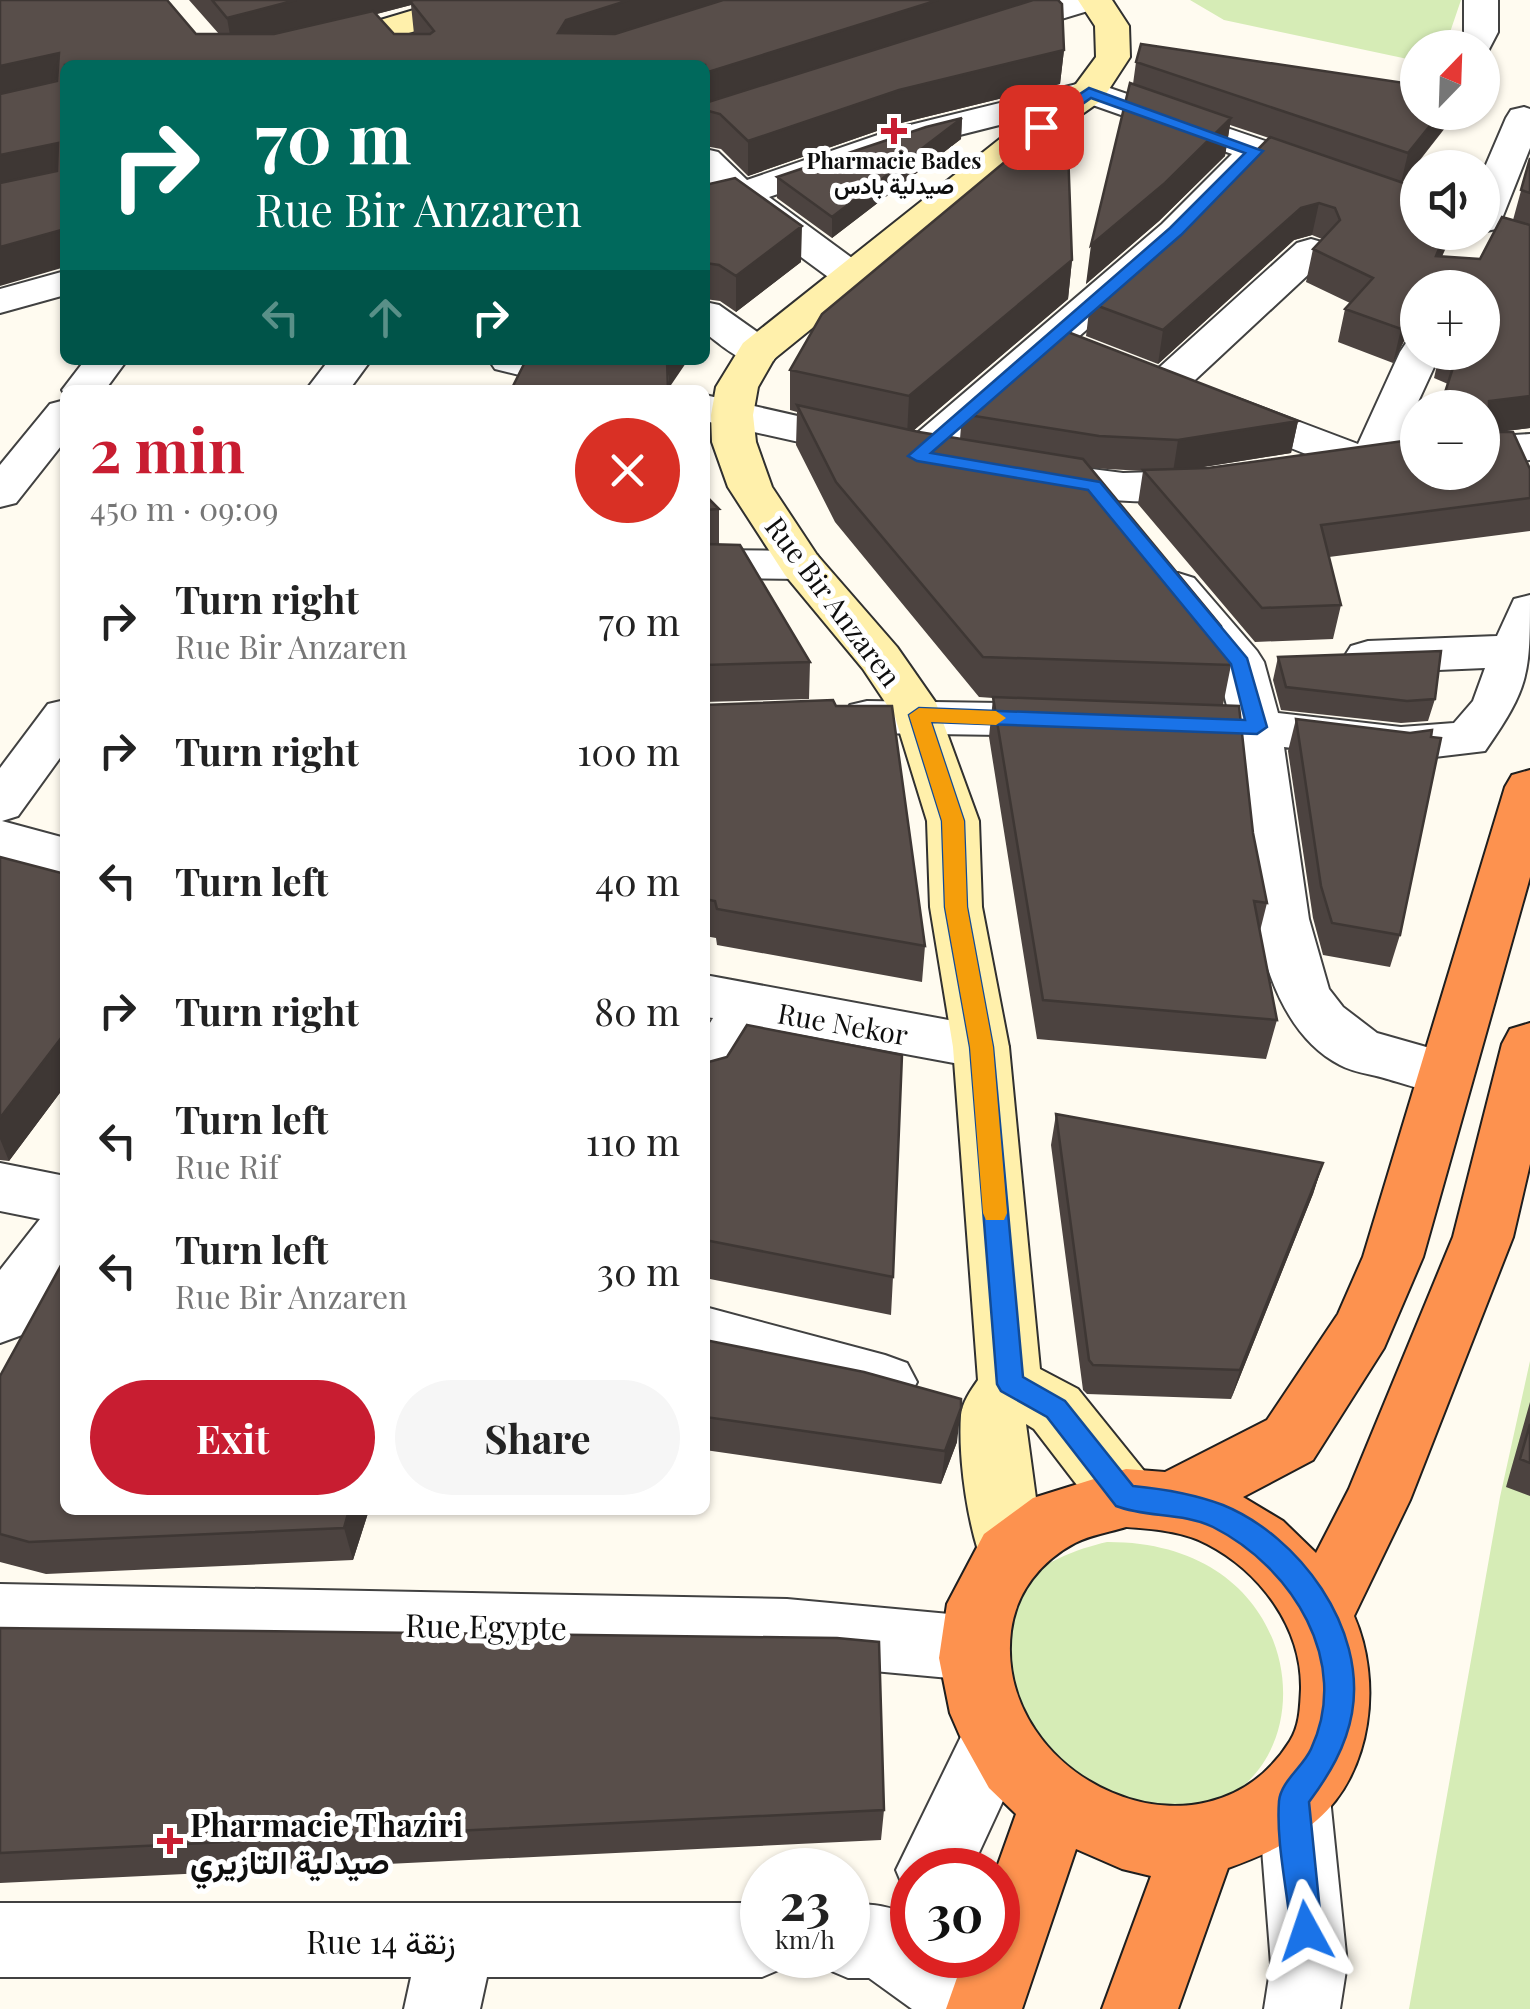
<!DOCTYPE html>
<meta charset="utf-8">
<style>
:root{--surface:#fff;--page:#f6f6f6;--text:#222;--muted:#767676;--accent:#c81d31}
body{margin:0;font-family:"Playfair Display",Vazirmatn,serif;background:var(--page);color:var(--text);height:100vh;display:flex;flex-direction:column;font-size:38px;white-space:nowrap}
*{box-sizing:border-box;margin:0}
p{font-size:32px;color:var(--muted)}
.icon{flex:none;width:55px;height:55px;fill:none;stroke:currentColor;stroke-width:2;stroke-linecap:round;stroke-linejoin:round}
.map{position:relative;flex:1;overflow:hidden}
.panel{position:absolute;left:60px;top:385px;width:650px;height:1130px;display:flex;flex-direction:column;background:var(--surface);border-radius:15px;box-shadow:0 2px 8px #0004}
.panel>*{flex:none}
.hud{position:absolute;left:60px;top:60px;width:650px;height:305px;border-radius:15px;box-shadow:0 2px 8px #0004;background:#00695c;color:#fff;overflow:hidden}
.needle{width:65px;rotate:23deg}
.tools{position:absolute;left:1400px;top:30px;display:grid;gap:20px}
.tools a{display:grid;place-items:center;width:100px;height:100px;border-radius:50%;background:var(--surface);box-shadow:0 2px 8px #0004;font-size:50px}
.speed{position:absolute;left:740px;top:1848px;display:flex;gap:20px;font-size:50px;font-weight:700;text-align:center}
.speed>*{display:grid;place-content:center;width:130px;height:130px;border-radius:50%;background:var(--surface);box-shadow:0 2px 8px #0004;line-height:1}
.speed small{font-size:25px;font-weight:400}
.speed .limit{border:15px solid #d22;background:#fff;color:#111}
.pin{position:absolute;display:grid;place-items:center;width:85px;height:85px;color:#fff;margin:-42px;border-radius:20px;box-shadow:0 5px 15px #0006}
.me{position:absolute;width:110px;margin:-55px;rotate:355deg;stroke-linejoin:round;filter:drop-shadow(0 0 8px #0008)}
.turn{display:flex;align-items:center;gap:35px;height:210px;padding:0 30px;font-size:45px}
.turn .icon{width:130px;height:130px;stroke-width:2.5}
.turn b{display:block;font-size:70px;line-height:85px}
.lanes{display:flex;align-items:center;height:95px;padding:0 30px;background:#0003;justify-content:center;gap:50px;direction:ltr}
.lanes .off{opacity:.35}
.round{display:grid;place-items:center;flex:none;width:105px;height:105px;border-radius:52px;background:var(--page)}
.summary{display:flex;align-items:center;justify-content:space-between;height:170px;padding:0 30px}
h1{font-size:60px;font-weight:700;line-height:75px;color:var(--accent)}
.action{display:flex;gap:20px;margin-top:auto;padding:20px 30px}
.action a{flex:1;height:115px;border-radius:60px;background:var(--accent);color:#fff;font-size:40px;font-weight:700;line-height:115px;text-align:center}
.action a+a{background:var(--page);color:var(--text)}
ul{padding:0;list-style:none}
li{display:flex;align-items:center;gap:30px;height:130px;padding:0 30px}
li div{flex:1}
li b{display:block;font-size:38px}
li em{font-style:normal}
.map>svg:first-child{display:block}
</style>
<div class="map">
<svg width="1530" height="2009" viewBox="0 0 1530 2009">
<rect width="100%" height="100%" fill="#fffbf0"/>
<path fill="#d6ecb6" d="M1190 0H1461L1445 47 1418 48 1417 61 1224 20Z
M1530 1361V2009H1409L1500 1497Z
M1107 1542C1339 1541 1330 1835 1149 1809 1134 1807 1110 1808 1097 1801 1076 1790 1031 1743 1011 1725 1008 1693 1000 1656 1003 1624 1007 1575 1067 1551 1107 1542Z"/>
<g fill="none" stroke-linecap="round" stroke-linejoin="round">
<g stroke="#414141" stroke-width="4">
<path id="street" d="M1054 0H1106L1101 7 992 40 980 37 975 30 980 23Z
M1464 0H1498V32L1486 55 1482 56V48H1457L1464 32Z
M1089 81 1418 193V217L1263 165 1190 240 932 464 917 468 902 464 895 455 902 446 1162 224 1232 154 1087 103 924 144 769 197 867 269 873 277 867 285 853 289 839 285 736 209 705 218V194L715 191 705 181V149L718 152 747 180 898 128Z
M1524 107 1530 109V148L1501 221 1496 229 1482 232V174L1506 118 1511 110Z
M1311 239 1325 243 1330 251 1325 259 1181 393 1166 397 1151 393 1145 384 1151 375 1297 243Z
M65 271V295L0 313V289Z
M705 302 719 305 773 343 779 352 773 361C744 368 727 349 705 333Z
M1418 341V352H1441L1388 467 1356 472 1341 468 1213 417 1207 408 1213 399 1228 395 1358 444 1400 352 1406 343Z
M85 360H127L105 390H65V394L62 390Z
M329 360H371L349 390H306Z
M489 360H561L647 381 653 390H581L495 369Z
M705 395 886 436 893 445 886 454 871 458 705 421Z
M65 400V441L16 503 0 507V465L50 404Z
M1530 434V460L1482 463V437Z
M1029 461 1123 473 1217 470 1233 474 1239 483 1233 492C1163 510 1082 500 1014 483L1007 474 1014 465Z
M705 550 801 551 817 555 824 565 817 575 801 579 705 578Z
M1178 573 1194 578 1257 651 1264 662 1278 713 1401 727 1454 723 1473 701 1485 668 1368 673 1351 668 1344 657 1351 646 1368 641 1497 636 1514 599 1530 595C1530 673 1530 687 1485 751L1401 761 1284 747 1309 919 1329 989 1343 1007 1377 1033 1465 1058 1473 1073 1465 1088C1437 1097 1412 1086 1384 1078 1370 1074 1353 1072 1340 1065 1243 1015 1246 837 1234 743L1167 740 1150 736 1142 724 1150 712 1167 708 1228 710 1217 666 1155 588 1162 578Z
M65 700V751L18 816 2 821 65 838V874L0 857V768L48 704Z
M867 701 1066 704 1083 708 1090 720 1083 732 1066 736 867 733 850 729 843 717 850 705Z
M705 975 981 1026 1001 1032 1009 1047 1001 1062 981 1068 765 1028 725 1094 705 1100V1031L713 1018 705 1017Z
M0 1163 65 1176V1277L22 1335 0 1343V1270L40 1219 0 1211Z
M705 1307 885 1355 907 1363 917 1382 907 1401 885 1409 705 1359Z
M0 1584 787 1599 971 1616 995 1625 1005 1648 995 1671 971 1680 787 1663 0 1648Z
M997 1704 1022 1714 1032 1738 971 1870H912V1898L907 1896 896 1870 972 1714Z
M1294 1763 1319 1773 1330 1798 1347 1964 1340 2009H1264L1271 1964 1258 1798 1269 1773Z
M0 1903H762V1955H793L788 1966 762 1977H487L480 2009H404L411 1977H0Z
M848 1904C873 1904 891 1905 912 1918V1955C964 1955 999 1956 1021 2009H912L869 1978H848L822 1967 816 1955H848Z"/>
</g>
<g stroke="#303030" stroke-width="4">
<path id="secondary" d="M447 0H499L494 7 399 36 279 65H217L223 58 377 21Z
M1078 0H1112L1129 26 1130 57 1102 100 1037 146 774 359 758 387 753 415 756 442 772 487 817 555 897 647 936 703 979 821 982 907 1009 1047 1040 1369 1078 1389 1149 1477 1159 1498 1149 1519 1126 1527 1103 1519 1034 1429 1026 1424 1043 1550 1034 1572 1010 1580 986 1572C968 1531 958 1459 961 1415 962 1403 971 1390 978 1380L953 1047 930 907 927 821 895 717 863 669 785 575 728 487 712 442 711 415 716 387 743 343 1011 130 1076 84 1096 57 1095 26Z"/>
</g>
<g stroke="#1f1f1f" stroke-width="4">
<path id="highway" d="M1530 770V877L1423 1257 1384 1348 1313 1460 1243 1497 1283 1521 1316 1553 1349 1489 1453 1237 1502 1044 1510 1029 1530 1023V1164L1513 1237 1410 1500 1354 1616C1382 1680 1373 1772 1317 1820 1290 1844 1261 1856 1228 1868L1178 2009H1102L1151 1876 1122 1869 1076 1849 1022 2009H946L965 1955H998L996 1870 1016 1814 989 1788 960 1736 950 1713 939 1658 947 1604 984 1534 1033 1498 1126 1469 1165 1472 1267 1420 1338 1314 1363 1257 1505 787 1512 775ZM1126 1527C1153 1529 1183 1531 1207 1544 1261 1572 1302 1628 1301 1689 1300 1707 1300 1725 1290 1741 1205 1877 993 1779 1011 1631 1016 1592 1041 1561 1075 1543 1090 1535 1110 1532 1126 1527Z"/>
</g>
<use href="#street" fill="#fff" fill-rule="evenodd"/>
<use href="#secondary" fill="#fff0ab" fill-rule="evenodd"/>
<use href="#highway" fill="#fd924f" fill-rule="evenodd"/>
</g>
<path fill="#4c4340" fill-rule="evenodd" d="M189 0H1029L1064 50 1060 84 897 124 748 176 721 149 705 146V65L196 34H219ZM411 5 414 34H394L376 14Z
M1136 62 1456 114 1402 183 1442 256 1480 259 1513 220 1530 158V428L1498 432 1530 469V531L1329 557 1341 605 1333 639 1255 642 1138 504 1143 471 1090 468 1231 665 1223 705 1267 903 1260 931 1277 1020 1266 1059 1037 1039 989 737 993 698 979 697 835 522 796 445 797 412 790 410V370L1037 135 1039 114 1066 95 1072 260 1068 299 913 431 960 439 962 414 1298 421 1291 453 1196 468 1418 472 1448 384 1434 378 1440 352H1482V288H1418V338L1405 339 1393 363 1338 342 1345 309 1350 303 1306 282 1313 249 1322 239 1312 235 1294 240 1158 364 1086 336 1090 303 1198 210 1269 138 1230 125 1225 156 1159 221 1086 284 1133 84Z
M962 118 961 139 832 238 777 198V177Z
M705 151 707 154 708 184 801 262 736 312 720 301 705 299Z
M705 495 719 509V544L810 662 809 699 705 702Z
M1278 657 1435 699 1428 721 1401 723 1281 710 1273 680Z
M705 705 925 946 922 982 717 945 716 938 705 936Z
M1296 719 1431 737 1400 935 1390 967 1323 955 1313 918 1288 751Z
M0 857 65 874V1086L9 1161 0 1160Z
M705 1063 893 1277 891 1315 705 1278Z
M1056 1114 1323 1163 1313 1194 1231 1399 1087 1394 1083 1390 1051 1145Z
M705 1340 957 1442 941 1484 705 1450Z
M0 1376 369 1510 353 1560 46 1574 0 1562Z
M1530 1402V1496L1506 1487Z
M0 1628 884 1810 881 1840 0 1883Z"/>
<path fill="#3e3734" d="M296 0H432L410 1 411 5 233 52 227 18Z
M629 0H736L568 54 558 33 566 20Z
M938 0H1029V4L705 108V73Z
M1064 50 1060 84 897 124 748 176V141L899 90Z
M59 53 65 77 0 102V66Z
M1441 112H1457L1401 183 1408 153Z
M962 118 961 139 832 238V217Z
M1231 118 1225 156 1159 221 1086 284 1091 245Z
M58 143 65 169 0 192V155Z
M707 154 708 189 705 191V155Z
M1319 203 1312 235 1294 240 1158 364 1163 330 1301 208Z
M802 226 801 262 736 312V276Z
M65 229V267L0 286V247Z
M1446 232H1453L1428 288 1436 256Z
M1072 260 1068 299 907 436 909 396Z
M1413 306H1418V337L1405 339 1393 363 1401 329Z
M667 360H688L669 388Z
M1530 396V428L1482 434 1489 401Z
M1298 421 1291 453 1173 472 1178 440Z
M65 1033V1086L9 1161 0 1139V1118Z
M1323 1163 1313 1194 1231 1399 1240 1370Z
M961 1408 957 1442 941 1484 945 1451Z
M349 1510H369L353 1560 344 1528Z"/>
<path fill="#584e4a" stroke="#3e3734" stroke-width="2.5" d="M0 0H167L196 34H274L373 11 394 34H430L434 31 410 1 414 0H629L566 20 558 33 615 34 723 0H938L705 73V65H65V229L0 247V183L57 171 58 143 0 155V94L57 81 59 53 0 66Z
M212 0H296L227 18Z
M1033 0H1058L1062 4 1064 50 899 90 748 141 720 114 705 110V103Z
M1141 44 1418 85V112H1441L1408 153 1136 62Z
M1130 83 1231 118 1165 183 1091 245Z
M1066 95 1072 260 909 396 790 370 822 314 1048 126 1039 114Z
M962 118 832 217 777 177 926 127Z
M1270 137 1418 188V232H1446L1436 256 1480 259 1502 217 1530 225V396L1489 401V432H1513L1530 469V498L1321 525 1341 605 1262 608 1143 470 1208 468 1418 439V472H1482V408H1440L1458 352H1482V288H1418V306H1413L1401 329 1345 309 1373 278 1313 249 1340 220 1335 208 1319 203 1301 208 1163 330 1090 303 1198 210Z
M1530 158V193L1521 190Z
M735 178 802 226 736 276 719 265 705 263V185Z
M1060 329 1298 421 1178 440 1099 436 962 414Z
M526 360H667L668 390H511Z
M797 405 919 432 1083 459 1221 626 1231 665 983 657 836 482Z
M705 495 719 509 705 510Z
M705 544 740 545 810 662 705 665Z
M1441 651 1435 699 1407 701 1286 687 1278 657Z
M993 697 1239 706 1253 833 1267 903 1254 901 1277 1020 1043 1000Z
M833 700 836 706H892L925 946 717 909 715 901 705 899V705Z
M1296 719 1410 733 1432 730 1431 737 1441 738 1400 935 1332 923 1321 886Z
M0 857 65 874V1033L0 1118Z
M747 1025 902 1055 893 1277 705 1240V1063L727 1057Z
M1056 1114 1323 1163 1240 1370 1093 1365 1089 1360Z
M65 1258V1510H349L344 1528 29 1542 0 1534V1376Z
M705 1340 864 1372 961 1399V1408L945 1451 705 1417Z
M1530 1424V1463L1520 1459Z
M0 1628 837 1638 879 1642 884 1810 0 1853Z"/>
<path fill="#1a73e8" stroke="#114b97" stroke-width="2.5" d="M1089 88 1263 151 1181 235 931 453 1100 482 1247 658 1267 727 1257 734 931 722 964 821 967 907 993 1047 1023 1377 1065 1401 1133 1486C1164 1489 1194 1494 1223 1505 1299 1536 1367 1628 1352 1713 1346 1747 1329 1775 1309 1802L1322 1931 1317 1942 1306 1946 1295 1942 1291 1931C1287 1889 1276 1842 1279 1801 1281 1781 1303 1767 1311 1749 1352 1662 1292 1567 1213 1527 1182 1512 1147 1518 1116 1506L1047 1417 1001 1391 997 1384 970 1047 945 907 942 821 909 715 919 708 1245 720 1231 664 1088 490 917 461 908 456 1170 228 1245 153 1091 98 1046 130H1035V124Z"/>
<path fill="#f59e0b" d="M919 708 996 711 1006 718 996 725 931 722 964 821 967 907 993 1047 1007 1213 1004 1220H986L983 1213 970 1047 945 907 942 821 909 715Z"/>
<g fill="#c81d31" stroke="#fff" stroke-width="4">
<path d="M889 116h10v10h10v10h-10v10h-10v-10h-10v-10h10z"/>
<path d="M165 1826h10v10h10v10h-10v10h-10v-10h-10v-10h10z"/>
</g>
<g text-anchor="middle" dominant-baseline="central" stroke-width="10" stroke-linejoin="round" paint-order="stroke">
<g font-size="22" font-weight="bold" fill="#0e0e0e" stroke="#fff">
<text x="894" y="160">Pharmacie Bades<tspan x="894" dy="25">صيدلية بادس</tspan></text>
</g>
<g font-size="28" fill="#0e0e0e" stroke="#fff">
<text transform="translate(834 601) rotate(53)">Rue Bir Anzaren</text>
<text transform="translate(843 1023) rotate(10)">Rue Nekor</text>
</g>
<g font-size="32" fill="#0e0e0e" stroke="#fff">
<text transform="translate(486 1625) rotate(1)">Rue Egypte</text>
<text x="381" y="1940">Rue 14 زنقة</text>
</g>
<g font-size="32" font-weight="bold" fill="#0e0e0e" stroke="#fff" text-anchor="start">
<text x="190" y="1823">Pharmacie Thaziri<tspan x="190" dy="37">صيدلية التازيري</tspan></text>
</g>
</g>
</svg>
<div class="tools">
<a><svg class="needle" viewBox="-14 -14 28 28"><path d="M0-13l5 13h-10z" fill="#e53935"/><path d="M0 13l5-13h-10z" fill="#767676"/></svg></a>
<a><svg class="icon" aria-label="sound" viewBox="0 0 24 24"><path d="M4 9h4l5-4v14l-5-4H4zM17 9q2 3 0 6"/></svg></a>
<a>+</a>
<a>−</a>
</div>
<div class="speed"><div>23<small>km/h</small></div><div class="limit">30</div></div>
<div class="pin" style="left:1041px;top:127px;background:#d93025"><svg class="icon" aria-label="arrive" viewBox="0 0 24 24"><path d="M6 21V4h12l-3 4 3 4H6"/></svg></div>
<svg class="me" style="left:1306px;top:1931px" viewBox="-20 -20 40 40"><path d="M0-17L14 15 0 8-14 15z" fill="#1a73e8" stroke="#fff" stroke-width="4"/></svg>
<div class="hud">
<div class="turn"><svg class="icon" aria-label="right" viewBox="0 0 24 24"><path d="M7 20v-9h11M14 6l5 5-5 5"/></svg><div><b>70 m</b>Rue Bir Anzaren</div></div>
<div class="lanes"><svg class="icon off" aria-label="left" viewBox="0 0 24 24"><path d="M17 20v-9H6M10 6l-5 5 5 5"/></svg><svg class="icon off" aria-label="ahead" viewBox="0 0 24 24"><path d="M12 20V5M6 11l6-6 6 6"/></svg><svg class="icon" aria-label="right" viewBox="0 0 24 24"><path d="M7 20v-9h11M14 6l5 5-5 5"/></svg></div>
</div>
<section class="panel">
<div class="summary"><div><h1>2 min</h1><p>450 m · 09:09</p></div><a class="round" style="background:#d93025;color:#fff"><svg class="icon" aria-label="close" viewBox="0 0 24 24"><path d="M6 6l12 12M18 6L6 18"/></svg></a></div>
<ul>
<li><svg class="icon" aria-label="right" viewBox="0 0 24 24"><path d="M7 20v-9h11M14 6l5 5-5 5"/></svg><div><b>Turn right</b><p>Rue Bir Anzaren</p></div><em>70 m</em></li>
<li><svg class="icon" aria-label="right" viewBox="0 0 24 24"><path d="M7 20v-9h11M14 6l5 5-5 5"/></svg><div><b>Turn right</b></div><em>100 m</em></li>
<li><svg class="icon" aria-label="left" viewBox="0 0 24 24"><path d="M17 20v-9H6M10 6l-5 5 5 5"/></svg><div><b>Turn left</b></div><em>40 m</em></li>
<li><svg class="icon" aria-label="right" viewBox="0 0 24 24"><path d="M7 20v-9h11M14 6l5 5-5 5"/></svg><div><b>Turn right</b></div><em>80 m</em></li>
<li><svg class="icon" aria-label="left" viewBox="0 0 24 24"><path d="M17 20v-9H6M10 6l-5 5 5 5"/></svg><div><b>Turn left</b><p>Rue Rif</p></div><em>110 m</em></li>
<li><svg class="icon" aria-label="left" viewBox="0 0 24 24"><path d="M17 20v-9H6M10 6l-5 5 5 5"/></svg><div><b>Turn left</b><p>Rue Bir Anzaren</p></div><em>30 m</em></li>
</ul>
<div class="action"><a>Exit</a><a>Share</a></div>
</section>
</div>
